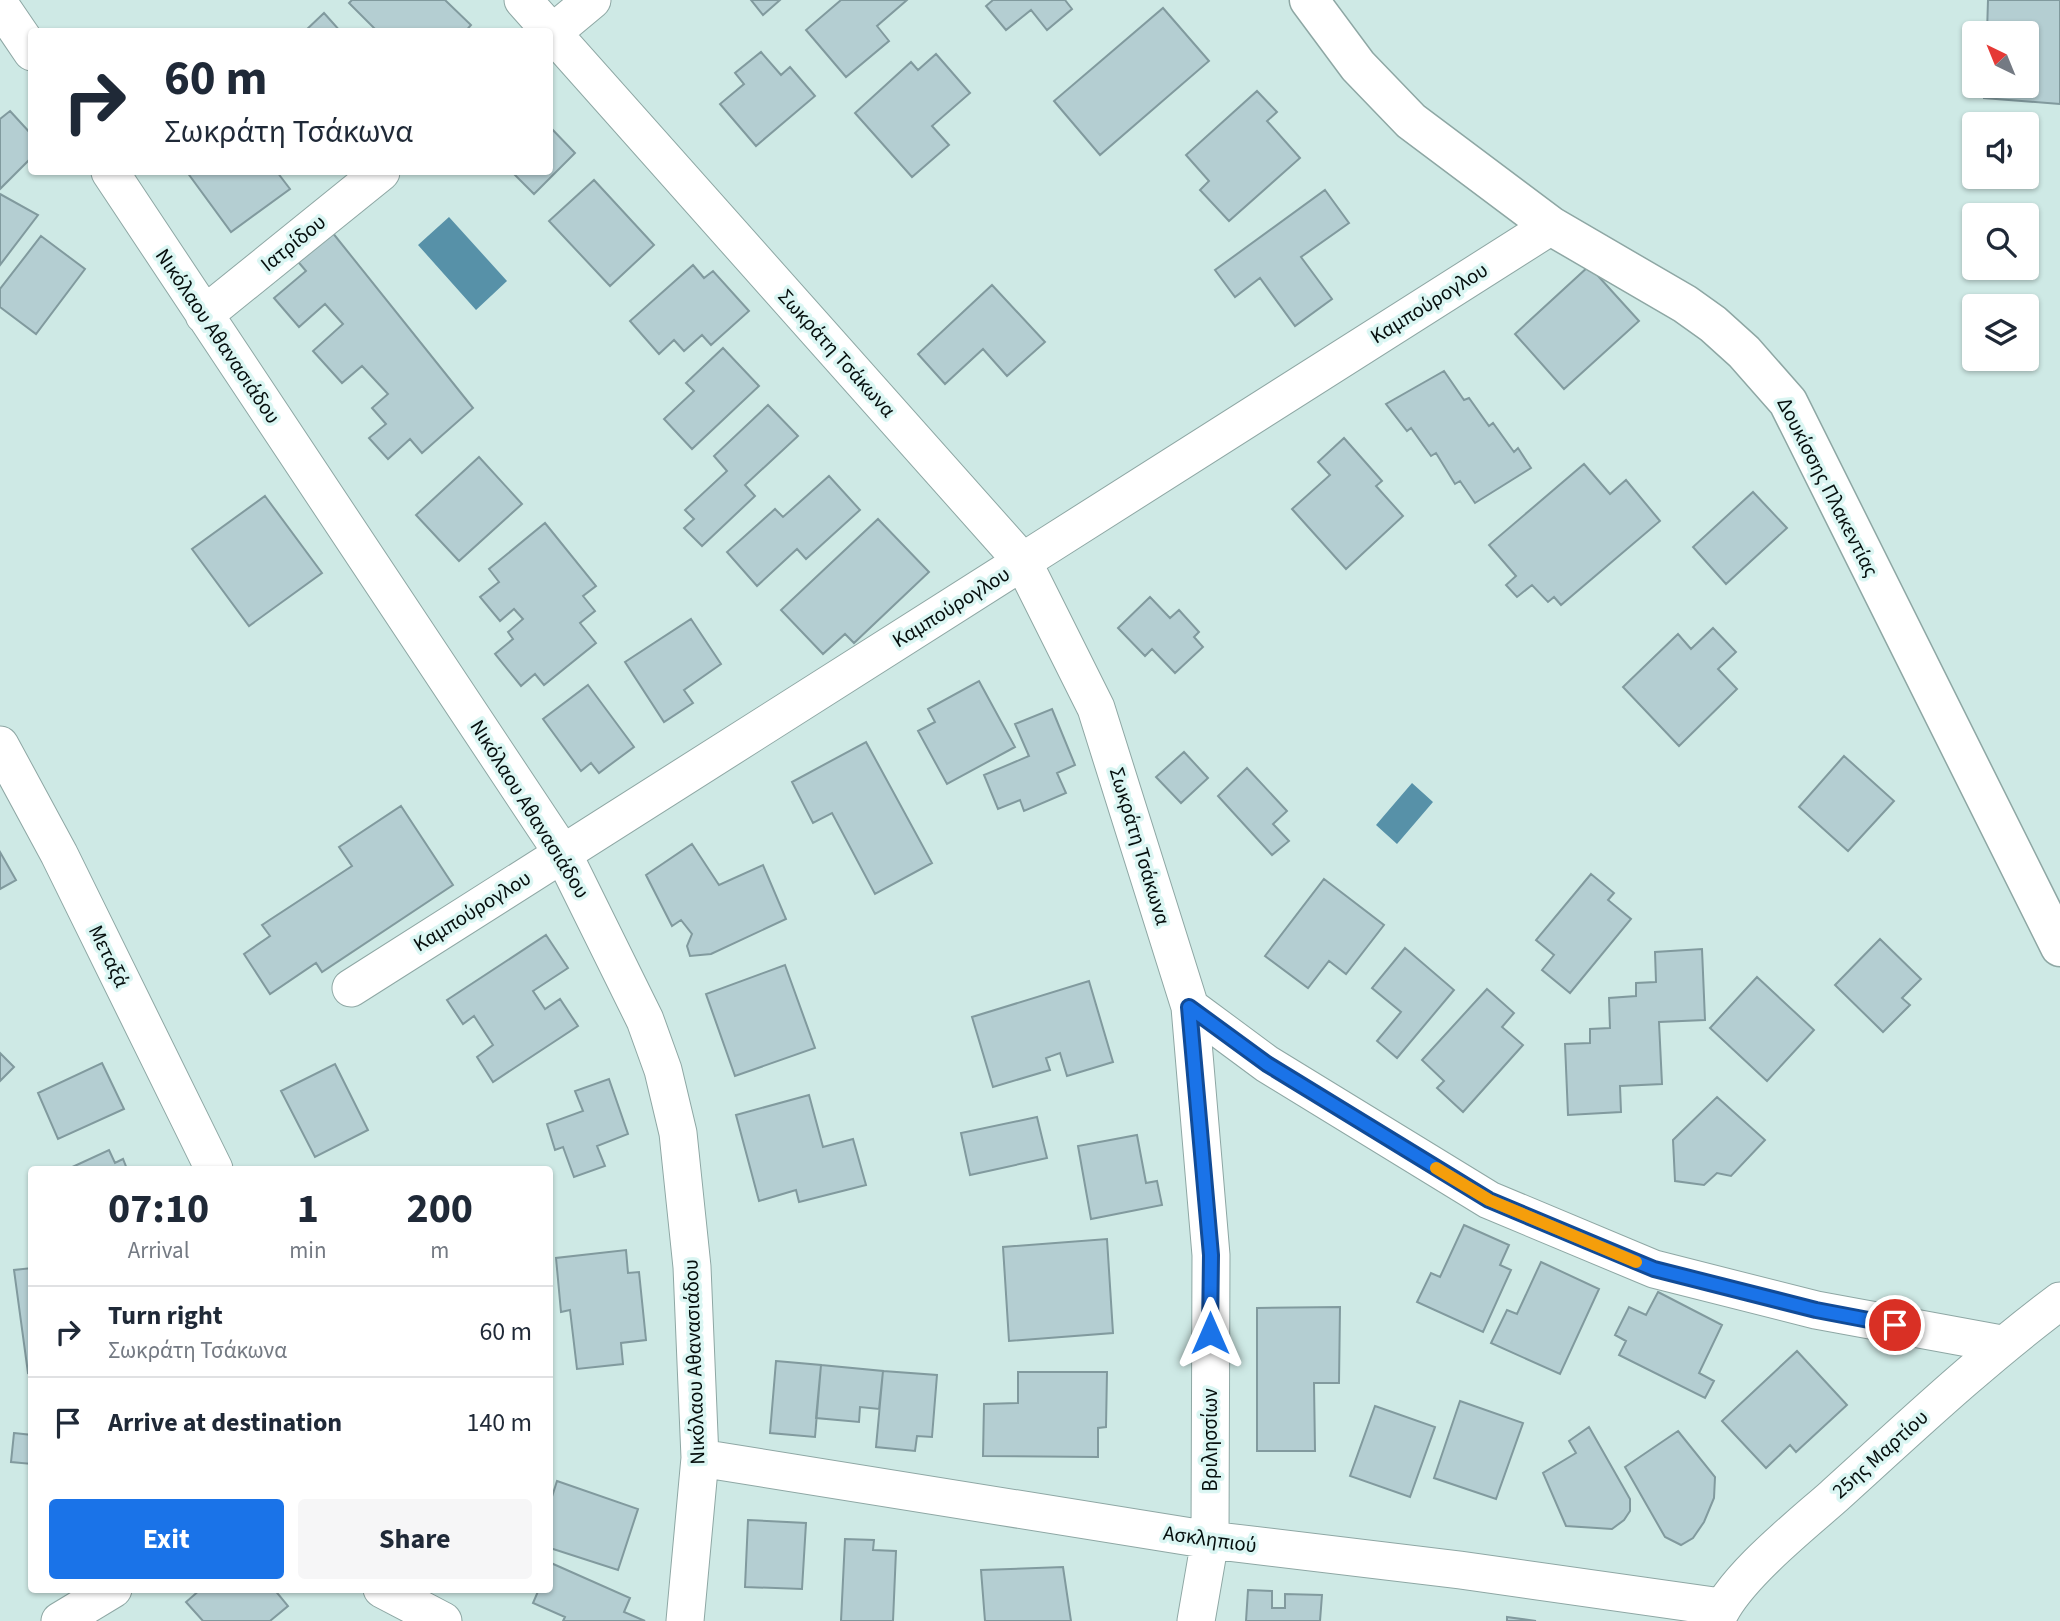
<!DOCTYPE html>
<meta charset="utf-8">
<style>
:root{--surface:#fff;--page:#f6f6f7;--text:#1f2937;--muted:#747a83;--line:#e0e1e3;--accent:#1a73e8}
body{margin:0;font-family:"Source Sans 3",sans-serif;background:var(--page);color:var(--text);height:100vh;display:flex;flex-direction:column;font-size:26px;white-space:nowrap}
*{box-sizing:border-box;margin:0}
p{font-size:23px;color:var(--muted)}
.icon{flex:none;width:38px;height:38px;fill:none;stroke:currentColor;stroke-width:2;stroke-linecap:round;stroke-linejoin:round}
.map{position:relative;flex:1;overflow:hidden}
.details{position:absolute;left:28px;top:1166px;width:525px;height:427px;display:flex;flex-direction:column;background:var(--surface);border-radius:7px;box-shadow:0 2px 5px #0004}
.details>*{flex:none}
.hud{position:absolute;left:28px;top:28px;width:525px;height:147px;border-radius:7px;box-shadow:0 2px 5px #0004;background:#fff;color:var(--text);overflow:hidden}
.needle{width:46px;rotate:317deg}
.buttons{position:absolute;left:1962px;top:21px;display:grid;gap:14px}
.buttons a{display:grid;place-items:center;width:77px;height:77px;border-radius:7px;background:var(--surface);box-shadow:0 2px 5px #0004;font-size:35px}
.pin{position:absolute;display:grid;place-items:center;width:60px;height:60px;color:#fff;margin:-30px;border:4px solid #fff;border-radius:50%;box-shadow:0 2px 7px #0007}
.me{position:absolute;width:77px;margin:-38px;rotate:0deg;stroke-linejoin:round;filter:drop-shadow(0 0 5px #0008)}
.turn{display:flex;align-items:center;gap:24px;height:147px;padding:0 21px;font-size:32px}
.turn .icon{width:91px;height:91px;stroke-width:2.5}
.turn b{display:block;font-size:49px;line-height:60px}
.eta{display:flex;justify-content:space-evenly;align-items:center;height:119px;text-align:center}
.eta b{font-size:42px;font-weight:700;line-height:49px}
.cta{display:flex;gap:14px;margin-top:auto;padding:14px 21px}
.cta a{flex:1;height:80px;border-radius:7px;background:var(--accent);color:#fff;font-size:28px;font-weight:700;line-height:80px;text-align:center}
.cta a+a{background:var(--page);color:var(--text)}
ul{padding:0;list-style:none}
li{display:flex;align-items:center;gap:21px;height:91px;padding:0 21px;border-top:2px solid var(--line)}
li div{flex:1}
li b{display:block;font-size:26px}
li em{font-style:normal}
.map>svg:first-child{display:block}
</style>
<div class="map">
<svg width="2060" height="1621" viewBox="0 0 2060 1621">
<rect width="100%" height="100%" fill="#cee9e5"/>
<path fill="#5791a8" d="M449 217 507 281 476 310 418 245Z
M1412 783 1433 802 1397 844 1376 825Z"/>
<path fill="#b4ced2" stroke="#819a9e" stroke-width="2" d="M352 0H445L471 25 465 32H378L349 3Z
M751 0H780L763 15Z
M841 0H907L877 26 889 41 846 77 806 30Z
M993 0H1065L1072 9 1047 30 1031 10 1006 30 986 6Z
M1988 0H2060V104L1984 98V86H2026V33H1987Z
M1163 8 1209 61 1100 155 1054 101Z
M324 13 341 32H304Z
M761 52 781 75 790 67 815 96 756 146 720 104 744 84 735 73Z
M936 54 970 93 932 126 949 145 912 177 855 113 911 62 918 70Z
M1257 91 1277 112 1267 121 1300 158 1229 221 1200 190 1209 181 1186 155Z
M10 111 32 135V157L0 189V119Z
M550 127 575 153 534 194 512 172H550Z
M187 172H277L290 189 231 232Z
M594 180 654 245 610 286 549 221Z
M1325 190 1349 223 1301 257 1332 299 1295 326 1260 278 1235 297 1215 270Z
M0 194 38 215 0 265Z
M328 227 473 408 422 453 410 439 388 459 369 438 386 424 372 408 388 394 362 366 342 383 313 351 343 324 325 304 299 327 274 298 306 271 294 257Z
M41 236 85 269 36 334 0 307V289Z
M693 265 704 278 713 271 749 311 711 345 702 335 684 351 674 340 659 354 630 321Z
M1589 266 1639 321 1564 389 1515 334Z
M992 285 1045 342 1007 376 983 349 945 384 918 354Z
M723 348 759 386 692 449 664 419 694 391 686 383Z
M1444 371 1464 400 1469 398 1489 426 1493 423 1514 452 1518 448 1531 468 1475 503 1460 481 1455 484 1436 453 1431 456 1411 428 1407 431 1386 404Z
M768 405 798 436 745 485 755 496 702 546 684 528 694 519 685 510 727 471 714 456Z
M1344 438 1382 481 1376 486 1403 516 1346 569 1292 509 1330 475 1318 462Z
M479 457 522 504 459 561 416 515Z
M1584 464 1610 494 1626 480 1660 521 1561 605 1554 597 1548 602 1532 585 1517 597 1506 585 1516 576 1489 545Z
M829 476 860 510 806 559 797 549 757 586 727 552 775 509 783 517Z
M1753 492 1787 528 1726 584 1693 547Z
M265 496 322 573 249 626 192 549Z
M878 519 929 572 854 643 845 634 823 654 781 610Z
M545 523 596 586 583 596 595 611 580 623 596 643 544 685 535 674 521 686 495 654 513 639 508 632 523 619 514 609 500 621 480 597 499 582 489 569Z
M1150 597 1170 618 1179 610 1199 632 1194 637 1203 647 1175 673 1152 649 1145 656 1118 628Z
M691 619 721 664 684 690 693 703 664 722 625 662Z
M1713 628 1736 652 1718 669 1737 689 1679 746 1623 687 1678 634 1691 649Z
M979 681 1015 747 947 784 918 731 935 722 928 709Z
M588 685 634 747 599 773 591 763 581 771 543 719Z
M1052 709 1075 765 1057 773 1066 793 1024 811 1020 800 998 809 984 775 1029 756 1015 724Z
M866 742 932 863 875 894 832 813 813 823 792 782Z
M1184 752 1208 778 1181 803 1156 777Z
M1844 756 1894 801 1848 851 1799 807Z
M1247 768 1287 811 1273 824 1289 841 1272 855 1218 796Z
M401 806 453 885 322 972 316 963 270 994 244 954 270 936 262 925 352 866 339 847Z
M692 844 719 885 763 865 786 919 711 954 690 956 687 946 692 934 681 920 672 926 646 875Z
M0 852 16 880 0 889Z
M1591 874 1614 893 1608 900 1631 919 1570 993 1542 970 1554 955 1536 940Z
M1324 879 1384 925 1346 974 1329 961 1308 988 1265 956Z
M546 935 568 968 533 991 545 1009 560 999 578 1026 493 1082 477 1057 493 1045 474 1016 463 1024 447 1000Z
M1880 939 1921 979 1902 998 1910 1005 1883 1032 1835 985Z
M1405 948 1454 990 1397 1058 1377 1041 1401 1012 1372 988Z
M1702 949 1705 1020 1659 1022 1662 1084 1620 1086 1621 1112 1568 1115 1565 1044 1590 1043V1029L1610 1028 1609 998 1636 996V983L1656 982 1655 952Z
M785 965 815 1048 735 1076 706 994Z
M1757 977 1814 1030 1767 1081 1710 1028Z
M1089 981 1113 1062 1067 1076 1060 1053 1046 1058 1050 1070 993 1087 972 1017Z
M1487 989 1514 1013 1502 1027 1523 1045 1463 1112 1437 1088 1444 1081 1422 1060Z
M0 1053 14 1067 0 1081Z
M102 1063 124 1109 58 1139 38 1093Z
M335 1064 368 1130 315 1157 281 1091Z
M609 1079 628 1134 597 1146 605 1166 574 1177 563 1147 555 1150 547 1124 583 1111 575 1091Z
M809 1095 823 1147 853 1139 866 1185 799 1202 796 1190 759 1201 736 1115Z
M1717 1097 1765 1140 1731 1176 1717 1173 1704 1185 1675 1181 1673 1140Z
M1037 1117 1047 1158 970 1175 961 1133Z
M1137 1135 1146 1183 1157 1181 1162 1205 1091 1219 1078 1146Z
M109 1150 115 1163 123 1159 127 1169H68Z
M1464 1225 1509 1245 1500 1265 1511 1270 1483 1332 1417 1302 1431 1273 1440 1277Z
M1107 1239 1113 1333 1009 1341 1003 1247Z
M626 1250 628 1273 639 1272 646 1340 621 1343 623 1364 577 1369 570 1310 561 1312 556 1258Z
M1541 1262 1599 1289 1560 1374 1491 1343 1507 1310 1517 1314Z
M32 1268V1372L28 1373 14 1270Z
M1658 1292 1722 1325 1699 1373 1714 1381 1705 1398 1619 1355 1626 1341 1615 1335 1629 1307 1646 1315Z
M1340 1307 1339 1383H1314L1315 1451H1257V1308Z
M1797 1351 1847 1405 1796 1452 1790 1445 1766 1468 1722 1421Z
M776 1361 821 1365 815 1437 770 1433Z
M821 1365 883 1371 879 1409 860 1407 859 1422 816 1418Z
M883 1371 937 1375 932 1437 917 1436 915 1451 876 1447Z
M1018 1372H1107L1106 1427 1098 1428V1457L983 1456 984 1404 1018 1403Z
M1460 1401 1523 1423 1496 1499 1434 1478Z
M1375 1406 1435 1427 1410 1497 1350 1476Z
M1589 1427 1630 1499V1511L1624 1520 1612 1529 1566 1526 1543 1473 1576 1453 1569 1441Z
M1678 1431 1715 1477 1714 1498 1704 1522 1693 1538 1681 1545 1665 1537 1625 1467Z
M14 1433 32 1435V1464L11 1462Z
M557 1481 638 1509 618 1570 550 1548V1503Z
M748 1520 806 1523 802 1589 745 1587Z
M845 1539 874 1540 873 1550 896 1551 893 1621H841Z
M551 1563 630 1598 624 1612 645 1621H563L565 1617 533 1603 539 1589H550Z
M1063 1567 1071 1621H985L981 1570Z
M201 1589H274L288 1606 270 1621H203L186 1602Z
M1248 1590 1272 1591V1608H1285V1594L1322 1595 1320 1621H1246Z
M1507 1617 1536 1621H1507Z"/>
<g fill="none" stroke-linecap="round" stroke-linejoin="round">
<g stroke="#8ea7a4" stroke-width="39">
<path id="minor" d="M523 0 1023 562 1096 708 1190 1007 1267 1064 1489 1200 1654 1269 1816 1310 2001 1344
M0 5 32 52
M550 35 592 0
M110 172 563 854 645 1020 663 1070 678 1133 692 1267 700 1458 685 1621
M204 315 381 172
M0 745 59 854 214 1169
M351 988 1551 226
M1190 1007 1211 1255 1210 1540 1196 1621
M700 1458 1210 1540 1460 1570 1721 1607
M382 1589 443 1621
M60 1621 113 1589
M1716 1621C1732 1580 1799 1527 1833 1497 1907 1430 1980 1361 2060 1301"/>
</g>
<g stroke="#8ea7a4" stroke-width="41">
<path id="major" d="M1309 0 1358 66 1411 121 1551 226 1685 304 1713 324 1744 352 1788 402 2060 947"/>
</g>
<use href="#minor" stroke="#fff" stroke-width="37"/>
<use href="#major" stroke="#fff" stroke-width="38"/>
</g>
<g fill="none" stroke-linecap="round" stroke-linejoin="round">
<g stroke="#114b97" stroke-width="18">
<path id="route" d="M1210 1333 1211 1255 1189 1007 1267 1064 1489 1200 1654 1269 1816 1310 1895 1325"/>
</g>
<use href="#route" stroke="#1a73e8" stroke-width="12"/>
<path stroke="#f59e0b" stroke-width="12" d="M1436 1168 1489 1200 1636 1262"/>
</g>
<g text-anchor="middle" dominant-baseline="central" stroke-width="7" stroke-linejoin="round" paint-order="stroke">
<g font-size="21" fill="#060f0e" stroke="#dbf6f3">
<text transform="translate(293 243) rotate(-39)">Ιατρίδου</text>
<text transform="translate(1429 303) rotate(-32)">Καμπούρογλου</text>
<text transform="translate(218 336) rotate(56)">Νικόλαου Αθανασιάδου</text>
<text transform="translate(837 353) rotate(48)">Σωκράτη Τσάκωνα</text>
<text transform="translate(1828 487) rotate(63)">Δουκίσσης Πλακεντίας</text>
<text transform="translate(951 607) rotate(-32)">Καμπούρογλου</text>
<text transform="translate(530 809) rotate(58)">Νικόλαου Αθανασιάδου</text>
<text transform="translate(1140 846) rotate(73)">Σωκράτη Τσάκωνα</text>
<text transform="translate(472 911) rotate(-32)">Καμπούρογλου</text>
<text transform="translate(109 956) rotate(64)">Μεταξά</text>
<text transform="translate(694 1362) rotate(-92)">Νικόλαου Αθανασιάδου</text>
<text transform="translate(1210 1440) rotate(-90)">Βριλησσίων</text>
<text transform="translate(1880 1454) rotate(-42)">25ης Μαρτίου</text>
<text transform="translate(1210 1539) rotate(8)">Ασκληπιού</text>
</g>
</g>
</svg>
<div class="buttons">
<a><svg class="needle" viewBox="-14 -14 28 28"><path d="M0-13l5 13h-10z" fill="#e53935"/><path d="M0 13l5-13h-10z" fill="#747a83"/></svg></a>
<a><svg class="icon" aria-label="sound" viewBox="0 0 24 24"><path d="M4 9h4l5-4v14l-5-4H4zM17 9q2 3 0 6"/></svg></a>
<a><svg class="icon" aria-label="search" viewBox="0 0 24 24"><circle cx="10" cy="10" r="6"/><path d="M15 15l6 6"/></svg></a>
<a><svg class="icon" aria-label="layers" viewBox="0 0 24 24"><path d="M12 4l9 5-9 5-9-5zM3 14l9 5 9-5"/></svg></a>
</div>
<div class="pin" style="left:1895px;top:1325px;background:#d93025"><svg class="icon" aria-label="arrive" viewBox="0 0 24 24"><path d="M6 21V4h12l-3 4 3 4H6"/></svg></div>
<svg class="me" style="left:1210px;top:1333px" viewBox="-20 -20 40 40"><path d="M0-17L14 15 0 8-14 15z" fill="#1a73e8" stroke="#fff" stroke-width="4"/></svg>
<div class="hud">
<div class="turn"><svg class="icon" aria-label="right" viewBox="0 0 24 24"><path d="M7 20v-9h11M14 6l5 5-5 5"/></svg><div><b>60 m</b>Σωκράτη Τσάκωνα</div></div>
</div>
<section class="details">
<div class="eta">
<div><b>07:10</b><p>Arrival</p></div>
<div><b>1</b><p>min</p></div>
<div><b>200</b><p>m</p></div>
</div>
<ul>
<li><svg class="icon" aria-label="right" viewBox="0 0 24 24"><path d="M7 20v-9h11M14 6l5 5-5 5"/></svg><div><b>Turn right</b><p>Σωκράτη Τσάκωνα</p></div><em>60 m</em></li>
<li><svg class="icon" aria-label="arrive" viewBox="0 0 24 24"><path d="M6 21V4h12l-3 4 3 4H6"/></svg><div><b>Arrive at destination</b></div><em>140 m</em></li>
</ul>
<div class="cta"><a>Exit</a><a>Share</a></div>
</section>
</div>
